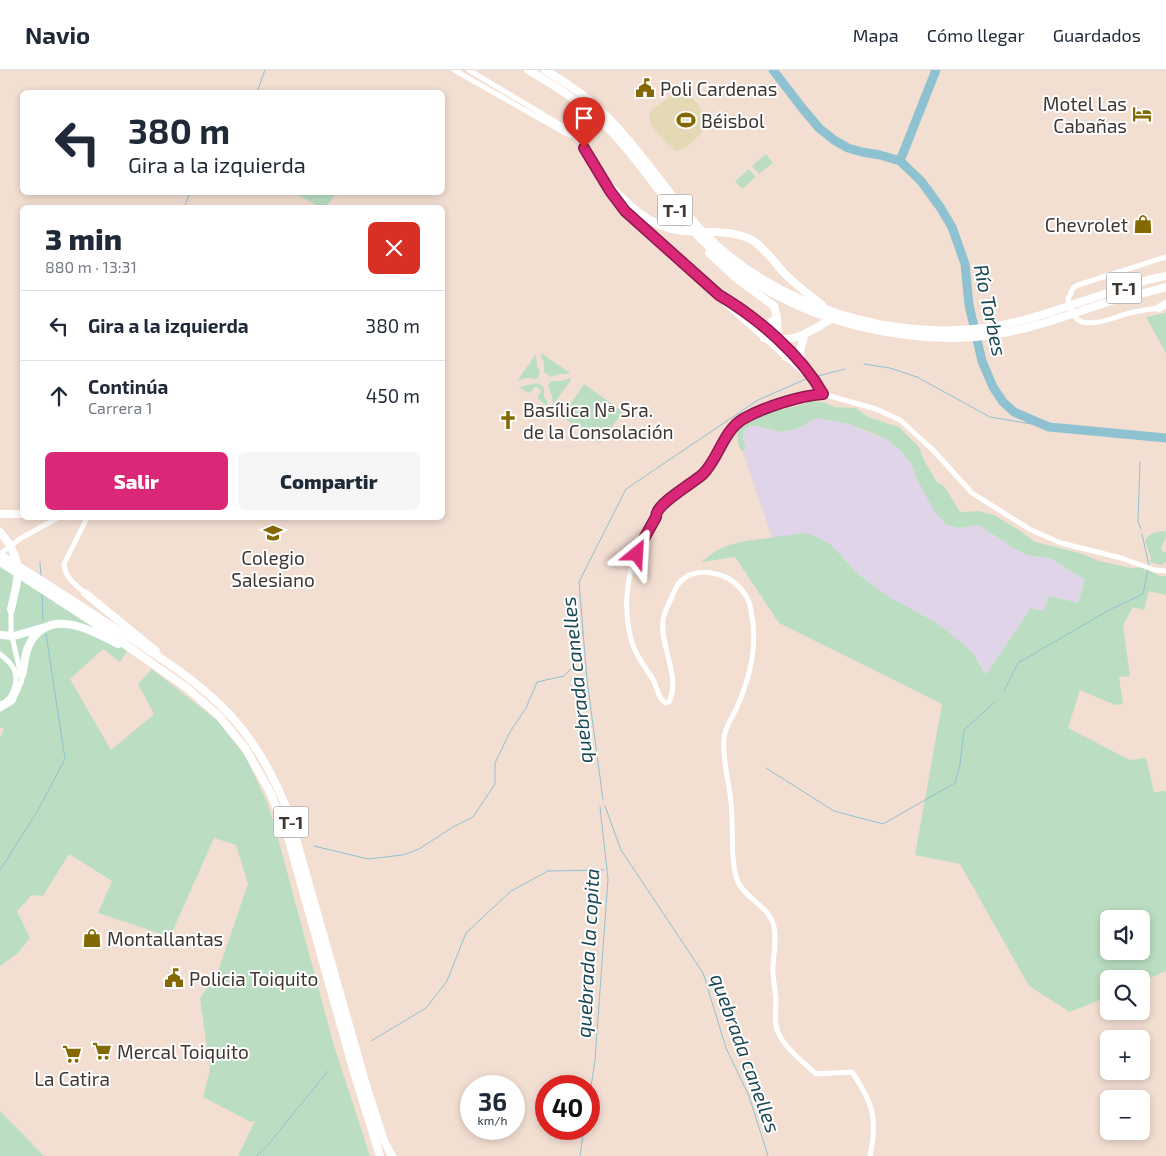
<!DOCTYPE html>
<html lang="es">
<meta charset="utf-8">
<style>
:root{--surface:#fff;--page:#f6f6f7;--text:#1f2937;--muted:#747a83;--line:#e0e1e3;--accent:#db2777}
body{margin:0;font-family:"Exo 2",sans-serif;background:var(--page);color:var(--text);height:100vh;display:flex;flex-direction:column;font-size:19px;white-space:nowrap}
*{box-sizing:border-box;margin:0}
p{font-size:16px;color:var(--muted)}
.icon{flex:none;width:28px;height:28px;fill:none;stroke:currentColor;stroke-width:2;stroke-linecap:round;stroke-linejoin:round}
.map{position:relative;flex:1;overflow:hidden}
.panel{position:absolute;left:20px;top:135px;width:425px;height:315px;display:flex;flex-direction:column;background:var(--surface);border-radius:8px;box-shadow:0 2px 8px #0003}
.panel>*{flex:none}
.hud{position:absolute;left:20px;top:20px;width:425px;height:105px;border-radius:8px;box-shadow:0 2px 8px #0003;background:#fff;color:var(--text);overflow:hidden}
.buttons{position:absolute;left:1100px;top:840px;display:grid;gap:10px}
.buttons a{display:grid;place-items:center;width:50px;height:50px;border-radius:8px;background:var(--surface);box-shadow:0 2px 8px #0003;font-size:25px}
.speed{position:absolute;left:460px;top:1005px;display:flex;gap:10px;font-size:25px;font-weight:700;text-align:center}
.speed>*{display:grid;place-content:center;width:65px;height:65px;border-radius:50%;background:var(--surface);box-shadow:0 2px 8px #0003;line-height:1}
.speed small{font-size:12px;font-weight:400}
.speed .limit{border:8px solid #d22;background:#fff;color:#111}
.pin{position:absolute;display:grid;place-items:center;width:42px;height:42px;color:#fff;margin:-51px -21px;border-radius:50% 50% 50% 0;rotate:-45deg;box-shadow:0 0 5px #0007}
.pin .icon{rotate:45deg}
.me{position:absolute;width:55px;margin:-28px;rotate:27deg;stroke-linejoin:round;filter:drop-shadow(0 0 4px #0008)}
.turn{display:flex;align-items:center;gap:18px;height:105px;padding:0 25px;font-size:22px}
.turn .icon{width:65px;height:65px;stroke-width:2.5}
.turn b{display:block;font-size:35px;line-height:42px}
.round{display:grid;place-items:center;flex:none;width:52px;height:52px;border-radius:8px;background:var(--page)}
.head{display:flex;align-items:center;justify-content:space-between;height:85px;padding:0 25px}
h1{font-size:30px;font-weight:800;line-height:38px}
.action{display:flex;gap:10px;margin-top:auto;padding:10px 25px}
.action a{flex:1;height:58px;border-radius:8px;background:var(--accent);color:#fff;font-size:20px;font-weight:800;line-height:58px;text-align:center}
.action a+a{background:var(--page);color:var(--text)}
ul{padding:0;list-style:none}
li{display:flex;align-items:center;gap:15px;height:70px;padding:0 25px;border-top:1px solid var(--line)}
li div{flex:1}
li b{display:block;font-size:19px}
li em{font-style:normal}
header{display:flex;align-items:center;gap:30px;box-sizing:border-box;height:70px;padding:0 25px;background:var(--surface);border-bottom:1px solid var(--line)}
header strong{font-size:24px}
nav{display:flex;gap:28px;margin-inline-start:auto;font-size:18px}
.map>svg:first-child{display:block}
</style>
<header>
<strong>Navio</strong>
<nav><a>Mapa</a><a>Cómo llegar</a><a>Guardados</a></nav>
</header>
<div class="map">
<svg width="1166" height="1086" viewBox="0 0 1166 1086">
<rect width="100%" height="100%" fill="#f3ded2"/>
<path fill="#dfd4e8" d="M817 348 849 354 891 372 903 383 912 396 916 407 926 423 959 458 979 455 1015 479 1027 485 1052 489 1085 510 1078 534 1049 527 1043 541 1031 538 986 606 978 590 860 506 844 488 806 463 772 468 743 382 746 377 743 369V362L750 356H757L781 362 796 359Z"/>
<path fill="#bbdec2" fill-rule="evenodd" d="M766 84 773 93 759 104 752 96Z
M749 99 756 107 742 119 735 111Z
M294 123 336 122V123L326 137H320Z
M1166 243V283L1146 247Z
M536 284 537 295 540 303 537 309 527 308 517 311Z
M542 284 569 302V304H560L551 307 544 302V292L540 285Z
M570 308 571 310 553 335 552 326 548 316 551 311H562Z
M537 313 544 317V327L547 330V336L538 329V326L541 322 539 318 534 317 531 322 528 323 519 317Z
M584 314 623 342 600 373 562 347Z
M813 331 826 333 834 337 856 338 868 347 899 357 919 377 925 392 937 412 944 416 960 442 980 441 996 446 1019 460 1035 472 1083 484 1099 491 1131 498 1142 497 1160 506H1166V525L1149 521 1144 540 1133 537 1123 555 1130 606 1119 607 1123 634 1115 635 1080 620 1068 658 1130 690 1146 688 1154 722 1166 721V901L1141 912V909H1109V926L1070 942 1029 916 960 794 915 785 942 634 779 553 735 487 701 492 716 481 729 475 745 471 806 463 817 467 831 475 860 506 891 528 938 554 958 570 971 581 986 605 1031 538 1043 541 1049 526 1078 533 1085 510 1052 489 1027 485 1015 479 979 455 959 458 947 455 934 441 916 407 912 395 903 383 891 372 872 363 849 354 817 348 796 359 781 362 757 356H750L743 362V369L746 377 742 382C737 375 737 368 738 360 749 352 761 345 774 341 788 338 800 336 813 331ZM1109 849H1141V881H1109Z
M1166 461V468L1161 478 1163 482H1166V492L1162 495 1150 492 1151 487 1145 471C1149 462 1157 462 1166 461Z
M0 495 129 578 120 592 103 579 70 609 111 680 154 644 138 614 152 599 218 651 246 687 267 732 276 761 334 976 370 1086H238L255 1051 251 1052 203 1027 210 1000 200 928 217 904 248 814 236 775 214 768 170 867 98 843 112 811 69 784 43 826 31 825 26 832 17 841 30 868 17 884 0 896V667L4 659 0 657Z
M0 1041 44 1086H0Z"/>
<path fill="#e3d9b4" d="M679 20C687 19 690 24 694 30 709 48 709 58 691 73 686 77 683 80 677 81 669 79 650 56 649 48L651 41Z"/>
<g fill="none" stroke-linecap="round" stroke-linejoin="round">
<path stroke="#8fc2d1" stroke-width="1" d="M257 22 265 0
M184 138 190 122
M864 294 890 298 917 307 990 347 1049 357
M814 307 845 299
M1140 392 1138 451 1141 459
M1142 464 1149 496
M40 492 41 506
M42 523 43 549
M1004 621 1018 593 1109 540 1143 524 1148 500
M766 698 834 741 883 754 955 713 960 694 964 660 995 632
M603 730 587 610 579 512 626 419 758 330 806 309
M605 736 621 780 703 903 726 978 749 1026 768 1086
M314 776 368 789 403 785 419 779 453 757 473 747 495 714V693L510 662 526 638 537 612 564 606 573 597 575 582 583 561
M0 800 37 742 65 689 46 564
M371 971 426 938 447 911 466 863 511 821 548 801 604 800
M589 1030 595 990 608 809 600 737
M257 1086 267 1076 328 1001
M580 1086 584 1059"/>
<path stroke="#8fc2d1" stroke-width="9" d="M773 0 803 39 819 58 834 70 848 78 862 82 880 85 900 91 921 111 940 137 952 157 965 194 969 235 982 291 993 317 1003 332 1014 342 1049 357 1166 368
M900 91 936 0"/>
<path stroke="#fff" stroke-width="5" d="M454 0 567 64 574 66
M469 0 569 60 584 77 601 107
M608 118 617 131 638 153 719 225C758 247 801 285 823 324
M720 227 725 234 806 305 813 313 818 325
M1161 238C1150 239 1139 241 1129 243 1115 247 1092 258 1078 250 1072 245 1070 236 1068 229L1073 218 1078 215 1166 187
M0 484 21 468 58 448
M85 523C75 514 65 508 64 494L87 448
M0 584C5 588 11 593 14 599 19 611 13 631 0 634
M0 639 13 631 22 610 11 562V539
M870 1086C878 1049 873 1033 852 1002L816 1004C804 993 781 975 777 959 774 949 776 939 776 929 775 919 773 909 773 899 773 885 777 871 774 857 771 838 748 830 739 814 729 795 734 754 731 732 729 711 722 690 724 668 725 657 732 648 737 637 750 608 758 573 751 541 750 533 746 524 740 518 726 502 695 495 679 513 675 518 672 527 669 533 667 538 663 545 663 551 660 578 681 606 669 632L666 633C658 630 657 615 652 608 646 598 638 588 634 578 622 545 625 504 641 473 646 464 651 456 656 447V443L665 432 684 420 702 405 712 394 731 361 741 351 778 335 823 324 876 339 900 350 933 380 972 423 1031 460 1061 473 1121 488 1155 500 1166 501"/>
<path stroke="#fff" stroke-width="8" d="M528 0C558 17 585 35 610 60 637 88 658 122 684 151 711 181 742 208 778 226 840 259 929 276 998 264 1040 257 1078 241 1118 229 1134 225 1150 222 1166 217
M545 0C563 11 581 22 597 37 637 74 665 121 702 161 773 236 894 274 996 256 1026 251 1054 241 1083 231 1106 224 1129 216 1151 209L1166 206
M600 106C622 128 645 155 677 160 702 164 728 158 752 170 765 178 774 192 784 203 796 215 809 225 822 235
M709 183 736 208 774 236 777 248 778 270 786 287
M1159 238 1166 234
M764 257 777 248
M764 268C795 274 807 263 833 248
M801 293 800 281 804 266
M0 444H22
M0 462C24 490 19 505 11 539
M0 485C40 509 79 535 119 561 158 586 199 611 231 646 257 674 275 709 289 744L366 1015 384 1071 392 1086
M0 492 94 553 187 618 219 646 245 678 270 722 287 764 353 999 380 1086
M85 523 156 581
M0 565 14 566 42 558
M22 605C25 595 24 585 29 575 48 536 91 560 118 574"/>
</g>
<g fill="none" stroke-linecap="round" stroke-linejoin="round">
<g stroke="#8e194d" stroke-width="12">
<path id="route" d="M584 78 610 121 625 141 719 225C758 248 801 285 823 324 799 326 764 337 743 349 723 361 719 388 703 404 692 414 655 434 656 447L641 474 637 484"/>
</g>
<use href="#route" stroke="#db2777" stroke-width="9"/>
</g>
<defs>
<g id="civic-bare" transform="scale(1.5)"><path d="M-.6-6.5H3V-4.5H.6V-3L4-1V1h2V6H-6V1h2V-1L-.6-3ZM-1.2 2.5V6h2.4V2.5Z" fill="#846903" stroke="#fff" stroke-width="2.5" paint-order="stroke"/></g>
<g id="hotel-bare" transform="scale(1.5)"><path d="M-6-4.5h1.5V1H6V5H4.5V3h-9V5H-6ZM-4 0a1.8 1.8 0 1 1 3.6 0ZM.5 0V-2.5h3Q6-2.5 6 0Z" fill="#846903" stroke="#fff" stroke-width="2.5" paint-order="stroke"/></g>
<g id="stadium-bare" transform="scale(1.5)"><path d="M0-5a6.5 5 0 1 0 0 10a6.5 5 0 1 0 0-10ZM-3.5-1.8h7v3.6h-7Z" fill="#846903" stroke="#fff" stroke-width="2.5" paint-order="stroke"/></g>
<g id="shop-bare" transform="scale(1.5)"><path d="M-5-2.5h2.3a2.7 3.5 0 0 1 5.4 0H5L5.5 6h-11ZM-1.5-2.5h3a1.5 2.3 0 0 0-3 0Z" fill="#846903" stroke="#fff" stroke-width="2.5" paint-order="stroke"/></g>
<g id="church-bare" transform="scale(1.5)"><path d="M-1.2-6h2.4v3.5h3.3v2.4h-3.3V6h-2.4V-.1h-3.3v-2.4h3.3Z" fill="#846903" stroke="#fff" stroke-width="2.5" paint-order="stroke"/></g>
<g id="school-bare" transform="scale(1.5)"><path d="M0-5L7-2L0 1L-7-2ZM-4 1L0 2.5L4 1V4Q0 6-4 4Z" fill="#846903" stroke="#fff" stroke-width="2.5" paint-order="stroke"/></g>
<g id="supermarket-bare" transform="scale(1.5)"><path d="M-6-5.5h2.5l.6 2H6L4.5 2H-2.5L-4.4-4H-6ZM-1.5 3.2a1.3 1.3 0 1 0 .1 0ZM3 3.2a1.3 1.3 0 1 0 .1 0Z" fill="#846903" stroke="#fff" stroke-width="2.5" paint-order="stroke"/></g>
</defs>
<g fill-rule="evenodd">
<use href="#civic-bare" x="645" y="18"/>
<use href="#hotel-bare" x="1142" y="44"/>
<use href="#stadium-bare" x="686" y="50"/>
<use href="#shop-bare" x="1143" y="154"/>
<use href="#church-bare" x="508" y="350"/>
<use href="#school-bare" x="273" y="463"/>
<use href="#shop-bare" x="92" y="868"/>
<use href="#civic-bare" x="174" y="908"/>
<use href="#supermarket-bare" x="102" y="981"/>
<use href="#supermarket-bare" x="72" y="984"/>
</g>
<g text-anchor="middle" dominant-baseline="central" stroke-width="4" stroke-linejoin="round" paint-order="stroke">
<g fill="#fff" stroke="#797370" stroke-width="1">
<rect x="657.5" y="124.5" width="35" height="31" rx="4"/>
<rect x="1106.5" y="202.5" width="35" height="31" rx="4"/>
<rect x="273.5" y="736.5" width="35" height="31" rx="4"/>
</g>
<g font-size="18" font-weight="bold" fill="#403733">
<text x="675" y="140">T-1</text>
<text x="1124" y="218">T-1</text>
<text x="291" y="752">T-1</text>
</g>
<g font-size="19" fill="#403733" stroke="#fff" text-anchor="start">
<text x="660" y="18">Poli Cardenas</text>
<text x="1127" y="33" text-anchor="end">Motel Las<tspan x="1127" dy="22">Cabañas</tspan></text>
<text x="701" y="50">Béisbol</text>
<text x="1128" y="154" text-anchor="end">Chevrolet</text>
<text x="523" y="339">Basílica Nª Sra.<tspan x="523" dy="22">de la Consolación</tspan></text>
<text x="273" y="487" text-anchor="middle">Colegio<tspan x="273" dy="22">Salesiano</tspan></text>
<text x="107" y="868">Montallantas</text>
<text x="189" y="908">Policia Toiquito</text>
<text x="117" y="981">Mercal Toiquito</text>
<text x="72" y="1008" text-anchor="middle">La Catira</text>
</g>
<g font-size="20" font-style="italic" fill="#1a4753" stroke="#fff">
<text transform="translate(991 240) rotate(78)">Río Torbes</text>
<text transform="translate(576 610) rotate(-96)">quebrada canelles</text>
<text transform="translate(587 883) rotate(-87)">quebrada la copita</text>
<text transform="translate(746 983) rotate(70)">quebrada canelles</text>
</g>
</g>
</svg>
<div class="buttons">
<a><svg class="icon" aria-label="sound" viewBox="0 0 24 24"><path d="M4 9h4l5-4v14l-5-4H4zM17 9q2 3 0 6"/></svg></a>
<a><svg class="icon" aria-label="search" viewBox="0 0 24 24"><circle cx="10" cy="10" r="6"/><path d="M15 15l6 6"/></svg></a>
<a>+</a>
<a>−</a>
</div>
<div class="speed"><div>36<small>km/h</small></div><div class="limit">40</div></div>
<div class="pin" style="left:584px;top:78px;background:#d93025"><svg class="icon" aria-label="arrive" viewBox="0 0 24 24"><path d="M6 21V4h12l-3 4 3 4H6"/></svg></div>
<svg class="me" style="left:637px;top:484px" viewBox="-20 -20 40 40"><path d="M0-17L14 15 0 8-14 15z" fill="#db2777" stroke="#fff" stroke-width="4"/></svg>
<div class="hud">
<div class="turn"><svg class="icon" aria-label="left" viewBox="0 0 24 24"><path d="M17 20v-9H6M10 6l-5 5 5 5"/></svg><div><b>380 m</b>Gira a la izquierda</div></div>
</div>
<section class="panel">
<div class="head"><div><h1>3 min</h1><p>880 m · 13:31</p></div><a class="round" style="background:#d93025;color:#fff"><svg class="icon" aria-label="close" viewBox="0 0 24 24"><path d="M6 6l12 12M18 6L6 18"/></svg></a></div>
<ul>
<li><svg class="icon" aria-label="left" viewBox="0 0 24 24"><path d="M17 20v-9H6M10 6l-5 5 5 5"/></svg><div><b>Gira a la izquierda</b></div><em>380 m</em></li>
<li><svg class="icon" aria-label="ahead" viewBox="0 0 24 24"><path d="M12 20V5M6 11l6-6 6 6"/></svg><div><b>Continúa</b><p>Carrera 1</p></div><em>450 m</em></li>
</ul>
<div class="action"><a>Salir</a><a>Compartir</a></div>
</section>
</div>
